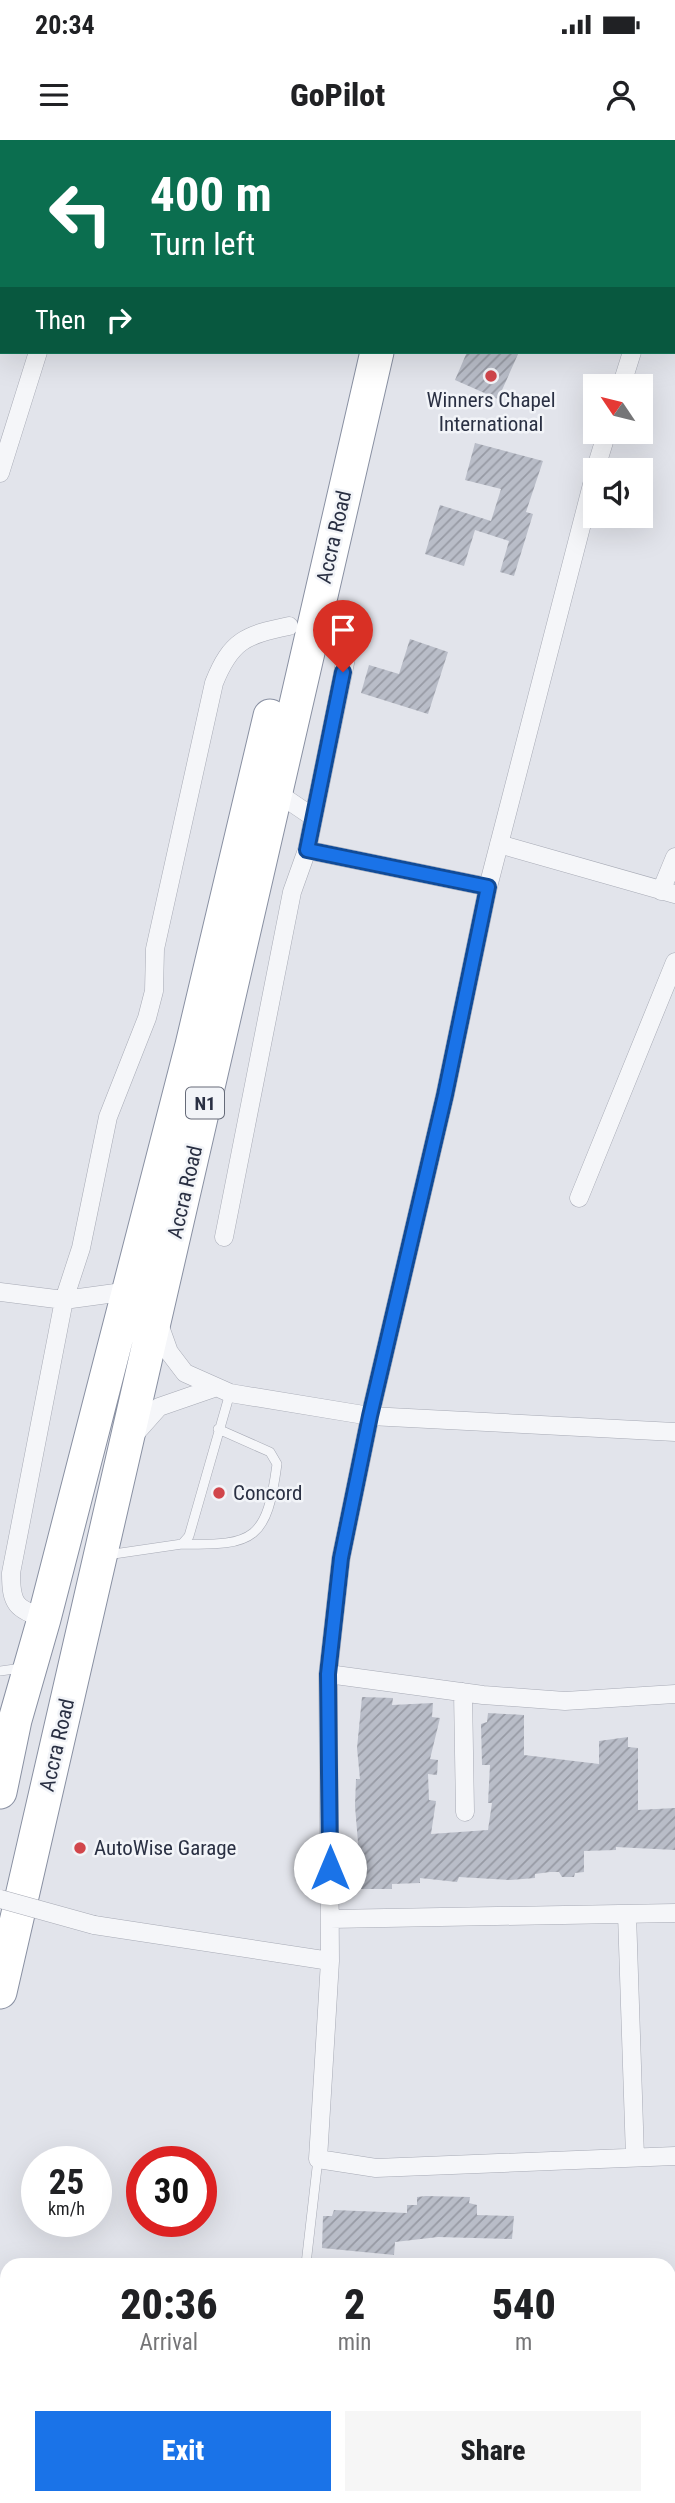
<!DOCTYPE html>
<style>
:root{--surface:#fff;--page:#f6f6f6;--text:#202124;--muted:#757577;--accent:#1a73e8}
body{margin:0;font-family:"Roboto Condensed",sans-serif;background:var(--page);color:var(--text);height:100vh;display:flex;flex-direction:column;font-size:26px;white-space:nowrap}
*{box-sizing:border-box;margin:0}
p{font-size:23px;color:var(--muted)}
.icon{flex:none;width:38px;height:38px;fill:none;stroke:currentColor;stroke-width:2;stroke-linecap:round;stroke-linejoin:round}
.map{position:relative;flex:1;overflow:hidden}
.panel{position:absolute;left:0px;top:2118px;width:676px;height:247px;display:flex;flex-direction:column;background:var(--surface);border-radius:21px 21px 0 0;box-shadow:0 7px 28px #0002}
.panel>*{flex:none}
.guide{position:absolute;left:0px;top:0px;width:676px;height:214px;box-shadow:0 7px 28px #0002;background:#0b6e4f;color:#fff;overflow:hidden}
.needle{width:46px;rotate:305deg}
.controls{position:absolute;left:583px;top:234px;display:grid;gap:14px}
.controls a{display:grid;place-items:center;width:70px;height:70px;border-radius:0px;background:var(--surface);box-shadow:0 7px 28px #0002;font-size:35px}
.speed{position:absolute;left:21px;top:2006px;display:flex;gap:14px;font-size:35px;font-weight:700;text-align:center}
.speed>*{display:grid;place-content:center;width:91px;height:91px;border-radius:50%;background:var(--surface);box-shadow:0 7px 28px #0002;line-height:1}
.speed small{font-size:18px;font-weight:400}
.speed .limit{border:10px solid #d22;background:#fff;color:#111}
.pin{position:absolute;display:grid;place-items:center;width:60px;height:60px;color:#fff;margin:-72px -30px;border-radius:50% 50% 50% 0;rotate:-45deg;box-shadow:0 0 7px #0007}
.pin .icon{rotate:45deg}
.me{position:absolute;width:77px;margin:-38px;rotate:0deg;stroke-linejoin:round;filter:drop-shadow(0 0 5px #0008)}
.turn{display:flex;align-items:center;gap:24px;height:147px;padding:0 35px;font-size:32px}
.turn .icon{width:91px;height:91px;stroke-width:2.5}
.turn b{display:block;font-size:49px;line-height:60px}
.then{display:flex;align-items:center;height:66px;padding:0 35px;background:#0003;gap:14px;font-size:26px}
.eta{display:flex;justify-content:space-evenly;align-items:center;height:119px;text-align:center}
.eta b{font-size:42px;font-weight:800;line-height:49px}
.button{display:flex;gap:14px;margin-top:auto;padding:14px 35px}
.button a{flex:1;height:80px;border-radius:0px;background:var(--accent);color:#fff;font-size:28px;font-weight:800;line-height:80px;text-align:center}
.button a+a{background:var(--page);color:var(--text)}
.status{display:flex;justify-content:space-between;align-items:center;height:49px;padding:0 35px;background:var(--surface);direction:ltr}
.status svg{height:19px;fill:currentColor}
header{display:flex;justify-content:space-between;align-items:center;height:91px;padding:0 35px;background:var(--surface);font-size:32px;font-weight:800}
.map>svg:first-child{display:block}
</style>
<div class="status"><b>20:34</b><svg viewBox="0 0 49 12"><path d="M0 12V9h3v3zM5 12V6h3v6zM10 12V3h3v9zM15 12V0h3v12zM26 1h20v11H26zM47 4h2v5h-2z"/></svg></div>
<header><svg class="icon" aria-label="menu" viewBox="0 0 24 24"><path d="M4 6h16M4 12h16M4 18h16"/></svg>GoPilot<svg class="icon" aria-label="person" viewBox="0 0 24 24"><circle cx="12" cy="8" r="4"/><path d="M4 21q1-7 8-7t8 7"/></svg></header>
<div class="map">
<svg width="675" height="2363" viewBox="0 0 675 2363">
<defs>
<pattern id="building-hatch" width="6" height="6" patternUnits="userSpaceOnUse" patternTransform="scale(1.75)"><rect width="6" height="6" fill="#b9bdc8"/><path d="M-1 1l2-2M0 6l6-6M5 7l2-2" fill="none" stroke="#979aa4"/></pattern>
</defs>
<rect width="100%" height="100%" fill="#e2e4eb"/>
<path fill="url(#building-hatch)" d="M467 212H519L498 259 455 240Z
M475 303 543 321 526 372 533 374 514 436 500 432 509 401 475 390 464 426 425 414 440 365 491 381 501 349 465 340Z
M410 499 448 512 428 574 361 553 369 525 399 534Z
M362 1557 393 1558 392 1565 433 1563 432 1577 440 1578 430 1619 438 1620 437 1635 428 1634 429 1660 436 1661 431 1694 488 1690 492 1663H488L490 1625H482L481 1584 487 1582 488 1573 524 1575V1615L599 1624V1601L628 1597V1607L638 1608V1670L675 1668V1710L616 1707V1710L584 1711V1732L575 1733 574 1737H562L559 1732H550L535 1734V1738L510 1740 459 1737 457 1742 420 1738V1743L392 1744V1749H358L360 1727 355 1666 356 1639H360L357 1608Z
M426 2056 470 2057 469 2063 477 2065V2075L514 2076 512 2099 438 2097 395 2102 394 2115 322 2108 323 2076H332L334 2070 407 2073V2065H417V2057Z"/>
<g fill="none" stroke-linecap="round" stroke-linejoin="round">
<g stroke="#a7aab5" stroke-width="10">
<path id="lane" d="M182 1404C255 1406 267 1399 277 1324L270 1312 218 1289
M107 1415 182 1404 189 1396 230 1253
M0 1531 22 1528
M306 2124 318 2019"/>
</g>
<g stroke="#a7aab5" stroke-width="19">
<path id="street" d="M468 0 473 2
M205 2 206 0
M674 61 675 62
M674 82 675 78
M621 247 632 212
M595 331 607 292
M0 333 38 212
M595 333 488 747 445 955 370 1276 341 1418 328 1534 330 1821 318 2019 376 2028 675 2016
M276 652 313 677
M499 704 675 754
M307 710 488 747
M661 751 675 717
M579 1058 675 822
M224 1097 292 752 307 710 348 508
M0 1152 64 1160 130 1151
M159 1184 169 1212 185 1233 230 1253 370 1276 675 1292
M135 1294 159 1267 214 1248
M44 1479C16 1468 11 1465 11 1433L64 1160 81 1108 108 977 147 878 154 851 155 809 214 543C231 500 246 495 289 486
M328 1534 483 1555 565 1561 675 1554
M463 1552 465 1672
M627 1774 635 2017
M330 1779 675 1773
M94 1785 330 1821
M668 2297 675 2298
M386 2357 399 2363
M369 2363 371 2357"/>
</g>
<g stroke="#8990a2" stroke-width="35">
<path id="highway" d="M402 2V0
M427 2V0
M0 1652 15 1580 44 1479 192 905 270 576
M0 1852 377 212"/>
</g>
<use href="#lane" stroke="#f5f6f9" stroke-width="9"/>
<use href="#street" stroke="#f5f6f9" stroke-width="18"/>
<use href="#highway" stroke="#fff" stroke-width="33"/>
<g stroke="#a7aab5" stroke-width="19" stroke-linecap="butt">
<path id="street-bridge" d="M0 1759 94 1785"/>
</g>
<use href="#street-bridge" stroke="#f5f6f9" stroke-width="18"/>
</g>
<g fill="none" stroke-linecap="round" stroke-linejoin="round">
<g stroke="#114b97" stroke-width="18">
<path id="route" d="M330 1728 328 1534 341 1418 370 1276 445 955 488 747 307 710 343 532"/>
</g>
<use href="#route" stroke="#1a73e8" stroke-width="12"/>
</g>
<g fill="#d1464b" stroke="#f2f4f8" stroke-width="2.5">
<circle cx="491" cy="236" r="7"/>
<circle cx="219" cy="1353" r="7"/>
<circle cx="80" cy="1708" r="7"/>
</g>
<g text-anchor="middle" dominant-baseline="central" stroke-width="5" stroke-linejoin="round" paint-order="stroke">
<rect fill="#f2f4f8" stroke="#666b79" stroke-width="2" x="186" y="947.5" width="38" height="31" rx="5"/>
<g font-size="19" font-weight="bold" fill="#2a3043">
<text x="205" y="963">N1</text>
</g>
<g font-size="21" fill="#2a3043" stroke="#f2f4f8" text-anchor="start">
<text x="491" y="260" text-anchor="middle">Winners Chapel<tspan x="491" dy="24">International</tspan></text>
<text x="233" y="1353">Concord</text>
<text x="94" y="1708">AutoWise Garage</text>
</g>
<g font-size="21" fill="#2a3043" stroke="#f2f4f8">
<text transform="translate(334 397) rotate(-77)">Accra Road</text>
<text transform="translate(185 1052) rotate(-77)">Accra Road</text>
<text transform="translate(57 1605) rotate(-77)">Accra Road</text>
</g>
</g>
</svg>
<div class="controls">
<a><svg class="needle" viewBox="-14 -14 28 28"><path d="M0-13l5 13h-10z" fill="#e53935"/><path d="M0 13l5-13h-10z" fill="#757577"/></svg></a>
<a><svg class="icon" aria-label="sound" viewBox="0 0 24 24"><path d="M4 9h4l5-4v14l-5-4H4zM17 9q2 3 0 6"/></svg></a>
</div>
<div class="speed"><div>25<small>km/h</small></div><div class="limit">30</div></div>
<div class="pin" style="left:343px;top:532px;background:#d93025"><svg class="icon" aria-label="arrive" viewBox="0 0 24 24"><path d="M6 21V4h12l-3 4 3 4H6"/></svg></div>
<svg class="me" style="left:330px;top:1728px" viewBox="-20 -20 40 40"><circle r="19" fill="#fff"/><path d="M0-13L10 11 0 6-10 11z" fill="#1a73e8"/></svg>
<div class="guide">
<div class="turn"><svg class="icon" aria-label="left" viewBox="0 0 24 24"><path d="M17 20v-9H6M10 6l-5 5 5 5"/></svg><div><b>400 m</b>Turn left</div></div>
<div class="then">Then<svg class="icon" aria-label="right" viewBox="0 0 24 24"><path d="M7 20v-9h11M14 6l5 5-5 5"/></svg></div>
</div>
<section class="panel">
<div class="eta">
<div><b>20:36</b><p>Arrival</p></div>
<div><b>2</b><p>min</p></div>
<div><b>540</b><p>m</p></div>
</div>
<div class="button"><a>Exit</a><a>Share</a></div>
</section>
</div>
